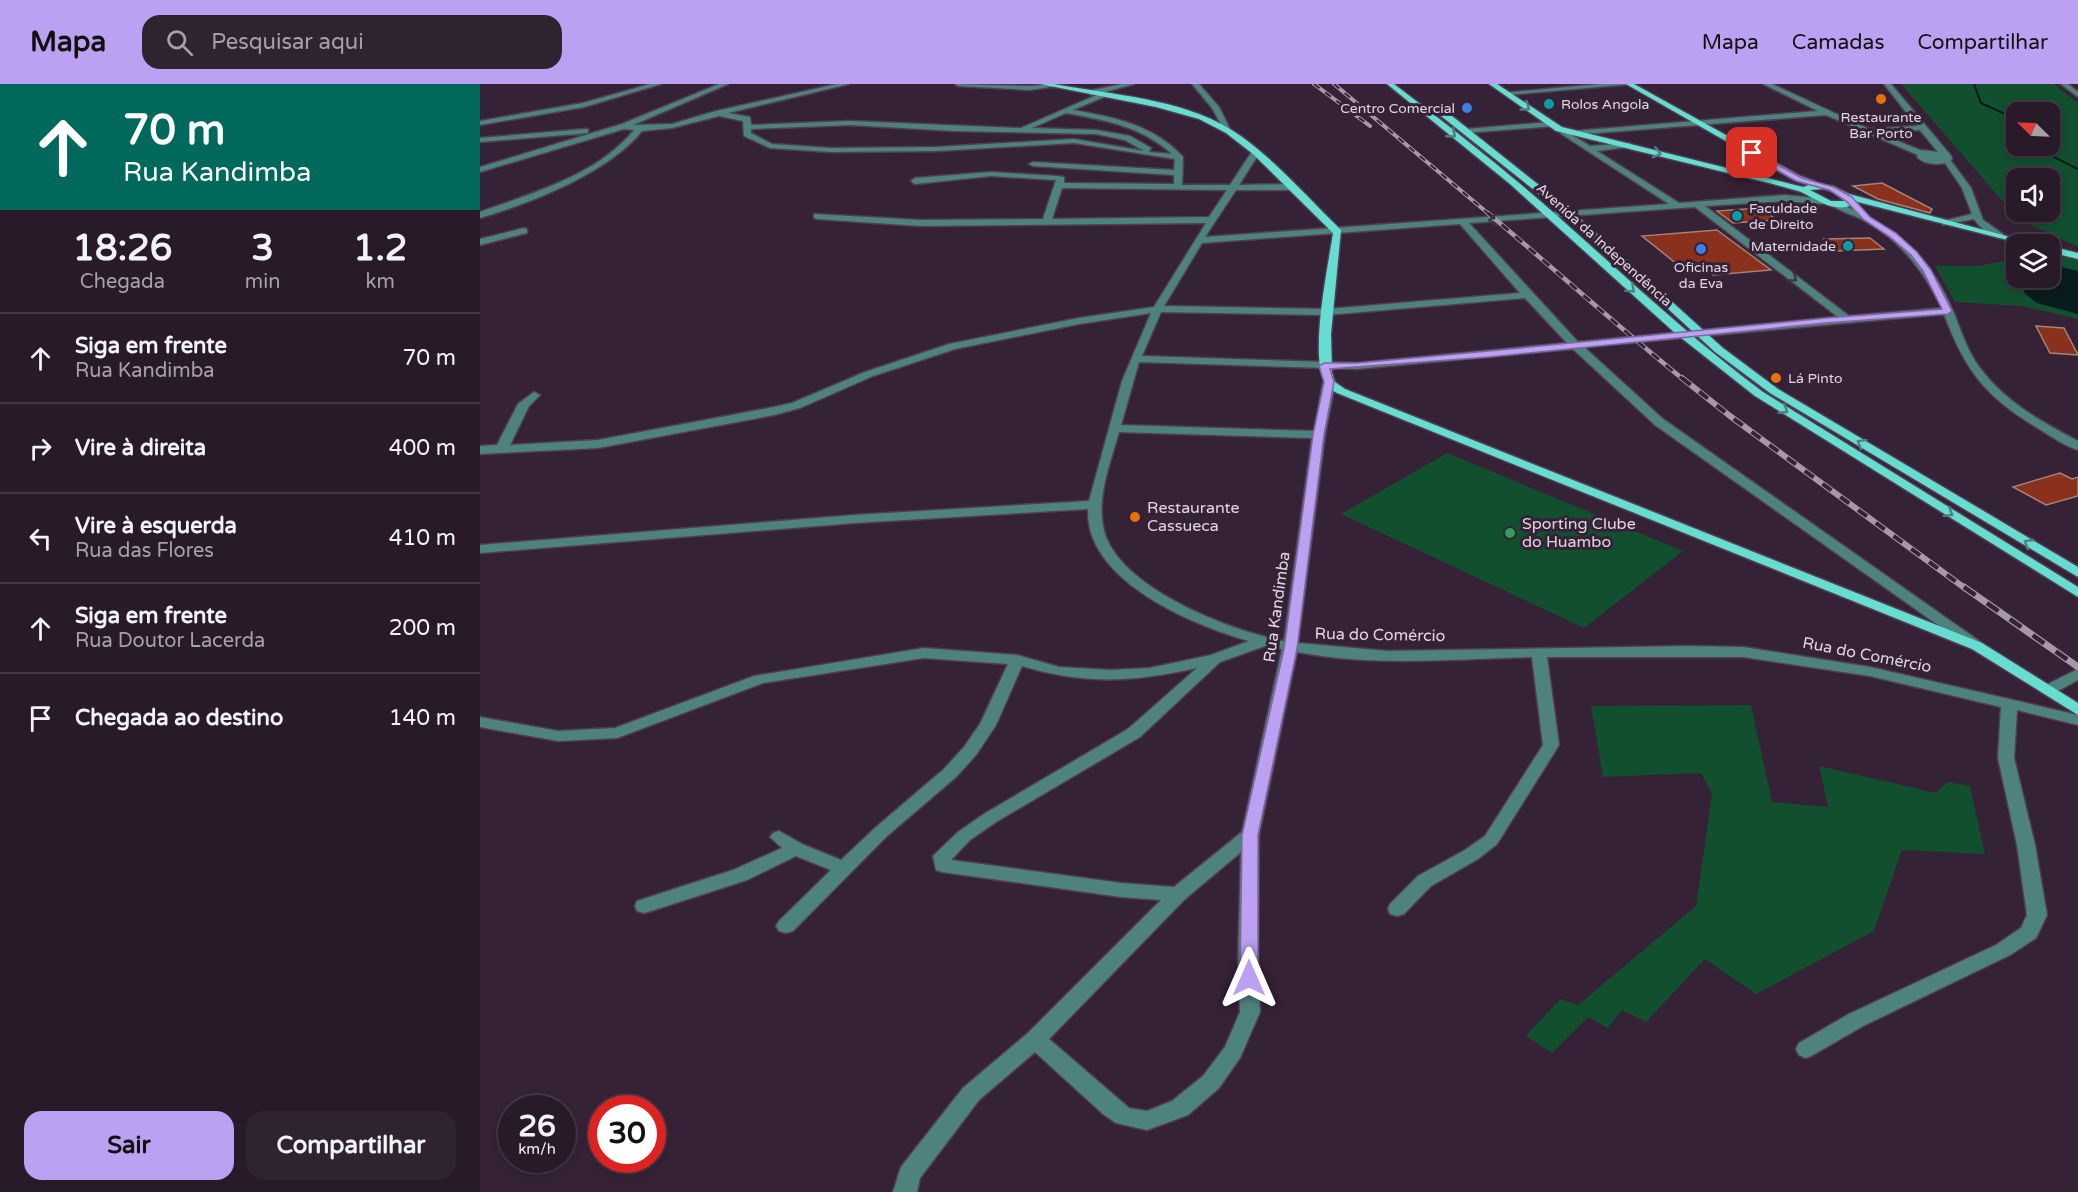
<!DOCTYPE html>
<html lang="pt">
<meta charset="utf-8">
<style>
:root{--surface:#281a28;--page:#302330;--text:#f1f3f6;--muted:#a5a1a8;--line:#443845;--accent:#bca0f2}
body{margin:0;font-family:"Varela Round",sans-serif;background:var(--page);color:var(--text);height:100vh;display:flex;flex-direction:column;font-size:22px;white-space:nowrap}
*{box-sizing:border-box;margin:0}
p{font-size:20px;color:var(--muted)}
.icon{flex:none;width:33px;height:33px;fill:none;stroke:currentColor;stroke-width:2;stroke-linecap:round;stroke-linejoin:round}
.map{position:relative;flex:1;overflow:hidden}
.drawer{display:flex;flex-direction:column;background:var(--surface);width:480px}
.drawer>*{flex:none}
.banner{background:#00695c;color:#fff;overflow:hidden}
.needle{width:39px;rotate:294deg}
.tools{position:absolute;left:1526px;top:18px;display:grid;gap:12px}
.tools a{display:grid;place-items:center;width:54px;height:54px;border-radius:12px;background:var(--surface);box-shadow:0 3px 9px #0003,0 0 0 2px var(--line);font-size:30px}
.speed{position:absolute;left:18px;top:1011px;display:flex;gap:12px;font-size:30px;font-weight:700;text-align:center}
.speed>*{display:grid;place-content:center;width:78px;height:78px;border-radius:50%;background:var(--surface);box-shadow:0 3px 9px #0003,0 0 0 2px var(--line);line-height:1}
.speed small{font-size:15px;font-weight:400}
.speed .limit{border:9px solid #d22;background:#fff;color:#111}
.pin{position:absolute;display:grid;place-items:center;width:51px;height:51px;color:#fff;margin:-26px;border-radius:12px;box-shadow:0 3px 9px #0006}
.me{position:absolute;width:66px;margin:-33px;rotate:0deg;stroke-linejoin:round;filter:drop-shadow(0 0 4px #0008)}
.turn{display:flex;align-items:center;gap:21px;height:126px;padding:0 24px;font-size:27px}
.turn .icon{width:78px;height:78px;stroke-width:2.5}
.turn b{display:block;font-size:42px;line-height:51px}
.eta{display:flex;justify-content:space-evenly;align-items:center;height:102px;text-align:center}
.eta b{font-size:36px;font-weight:800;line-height:42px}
.action{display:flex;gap:12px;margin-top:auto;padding:12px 24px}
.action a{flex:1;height:69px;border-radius:18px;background:var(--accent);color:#111;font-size:24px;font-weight:800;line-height:69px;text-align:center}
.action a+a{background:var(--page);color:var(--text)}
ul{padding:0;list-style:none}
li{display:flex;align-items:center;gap:18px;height:90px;padding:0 24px;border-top:2px solid var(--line)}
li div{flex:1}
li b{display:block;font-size:22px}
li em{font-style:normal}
header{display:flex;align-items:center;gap:36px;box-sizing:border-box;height:84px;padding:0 30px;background:var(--accent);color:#111}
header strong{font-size:28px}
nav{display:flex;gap:33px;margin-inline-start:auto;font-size:21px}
.search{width:420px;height:54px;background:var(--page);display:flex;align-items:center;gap:15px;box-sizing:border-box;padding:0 21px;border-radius:18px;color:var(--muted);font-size:22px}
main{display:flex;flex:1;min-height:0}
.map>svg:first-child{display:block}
</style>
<header>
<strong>Mapa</strong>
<div class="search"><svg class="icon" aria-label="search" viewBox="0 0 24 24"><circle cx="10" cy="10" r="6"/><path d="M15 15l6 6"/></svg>Pesquisar aqui</div>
<nav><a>Mapa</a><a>Camadas</a><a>Compartilhar</a></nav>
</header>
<main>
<section class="drawer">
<div class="banner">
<div class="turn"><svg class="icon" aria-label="ahead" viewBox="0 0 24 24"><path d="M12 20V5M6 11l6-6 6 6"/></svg><div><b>70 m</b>Rua Kandimba</div></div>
</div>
<div class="eta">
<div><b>18:26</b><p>Chegada</p></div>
<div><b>3</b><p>min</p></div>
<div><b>1.2</b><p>km</p></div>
</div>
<ul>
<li><svg class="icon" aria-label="ahead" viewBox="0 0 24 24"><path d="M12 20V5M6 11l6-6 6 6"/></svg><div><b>Siga em frente</b><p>Rua Kandimba</p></div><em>70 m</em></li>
<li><svg class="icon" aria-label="right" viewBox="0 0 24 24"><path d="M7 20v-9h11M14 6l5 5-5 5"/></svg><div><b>Vire à direita</b></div><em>400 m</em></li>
<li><svg class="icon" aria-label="left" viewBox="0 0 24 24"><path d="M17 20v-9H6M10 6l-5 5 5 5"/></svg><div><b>Vire à esquerda</b><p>Rua das Flores</p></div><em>410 m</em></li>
<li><svg class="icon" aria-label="ahead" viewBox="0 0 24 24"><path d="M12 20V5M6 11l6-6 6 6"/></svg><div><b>Siga em frente</b><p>Rua Doutor Lacerda</p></div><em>200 m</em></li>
<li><svg class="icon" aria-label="arrive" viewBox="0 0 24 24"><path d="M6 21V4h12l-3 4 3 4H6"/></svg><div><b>Chegada ao destino</b></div><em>140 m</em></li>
</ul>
<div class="action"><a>Sair</a><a>Compartilhar</a></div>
</section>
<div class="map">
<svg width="1598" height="1108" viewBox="0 0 1598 1108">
<rect width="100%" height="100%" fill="#352236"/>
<path fill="#114f2f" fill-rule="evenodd" d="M1421 0H1574L1598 19V81H1595L1598 82V163L1538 135ZM1536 28H1569V62H1536ZM1536 94H1569V128H1536Z
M1536 167V194H1569V167L1598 174V235L1542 222 1475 218 1455 182H1498L1525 177Z
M967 369 1203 467 1104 544 861 430Z
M1271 621 1292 718 1348 723 1339 682 1456 709 1468 698 1490 702 1505 770 1422 766 1394 847 1276 910 1225 875 1166 938 1142 926 1128 944 1108 933 1072 969 1046 952 1080 915 1098 921 1216 822 1232 710 1221 689 1123 693 1111 622Z"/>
<path fill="#081b1d" d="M1569 180 1598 187V230L1557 219 1544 209 1543 195 1569 194Z"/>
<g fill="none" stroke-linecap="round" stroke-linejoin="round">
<path stroke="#081b1d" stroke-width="2" d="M1494 0 1501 19 1536 35
M1552 62 1598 85"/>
</g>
<path fill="#8a311d" stroke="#a58179" stroke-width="1.5" d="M1402 99 1452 125 1450 129 1398 115 1373 102Z
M1280 124 1297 136 1253 139 1237 127Z
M1237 146 1291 186 1233 191 1228 187 1208 189 1162 152Z
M1390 154 1404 165 1356 167 1344 155Z
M1556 242 1584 244 1598 271 1570 269Z
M1580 389 1592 395 1598 393V412L1566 421 1533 403Z"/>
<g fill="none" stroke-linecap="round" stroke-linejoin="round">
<g stroke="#513e52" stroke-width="3">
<path id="minor" d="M170 0H181L104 23 0 41V37L103 19Z
M239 0H248L153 41 192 40 236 27 357 0H369L248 29 270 33 271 41 370 37 541 44 621 9 611 11 608 7 642 0H654L621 9 624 13 593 26C634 33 674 41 703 73L702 101H750L773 66H776L780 68 759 101 809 100 813 103 809 106H756L725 153 1189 120 1080 49 1084 47 1091 50 1094 47 1338 27 1283 0H1292L1389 45 1437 42 1404 0H1411L1472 73 1471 77 1491 104 1503 136 1523 150V154C1512 155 1500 144 1494 135L1463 141V137L1492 130 1482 104 1465 79C1455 81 1444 80 1437 73L1438 71 1346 31 1092 51 1110 62 1150 59 1151 61 1147 63 1117 67 1199 119 1305 111 1345 115V119L1342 120 1305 117 1225 122 1369 232 1462 224C1444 188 1422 158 1387 138 1375 131 1360 128 1350 120L1357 118C1413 143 1448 168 1473 227 1481 246 1487 267 1500 284 1525 318 1562 338 1598 357V366C1585 362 1572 353 1561 346 1507 314 1486 289 1464 230L1104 263 1183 335 1502 559 1505 562 1502 565H1492L1175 341 1093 265 877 285 659 278 641 341 834 347 843 299 845 297H853L855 299 845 351 818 559 908 567 1208 562 1263 563 1390 583 1598 631V641L1537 626 1534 674 1555 761 1567 831 1556 854 1530 871 1383 942 1333 971 1326 974 1319 971 1316 965 1319 959 1369 930 1516 861 1541 844 1547 831 1537 761 1518 674 1521 623 1390 592 1263 573H1067L1079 661 1017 760 998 775 951 802 924 830 917 832 910 830 908 825 910 820 938 792 985 766 1005 752 1063 661 1052 573C974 575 894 583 817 568L779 751 778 877 780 928 760 974 739 1004 708 1031 667 1046 636 1039 623 1030 555 968 499 1016 440 1094 437 1108H413L421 1083 483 1004 548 949 681 816 641 813 462 788 456 786 453 772 478 748 504 730 648 645 717 584C653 598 605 601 542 582L516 641 496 671 476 693 407 752 313 847 306 849 299 847 296 842 299 837 351 786 316 772 267 796 171 827 164 829 157 827 155 822 157 817 253 786 302 764 290 753 293 749 299 747 322 760 361 776 395 744 464 685 484 663 500 640 528 580 444 574 283 599 137 654 78 657 0 643V633L78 647 135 644 274 592 444 564 537 571 579 583 631 586 669 584 703 577 731 571 769 557C713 541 605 497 608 425L374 439 0 469V461L374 431 609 417 642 297 671 229 599 240 475 265 393 292 320 324 294 331 118 364 0 370V362L17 361 38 320 54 308 60 311 49 322 30 361 118 356 294 323 312 319 385 288 469 260 599 234 674 223 726 139 440 142 337 135 334 134V130L440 136 563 135 576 96 511 92 435 100 431 97 435 94 511 88 577 92 584 93V99L694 100V91L553 82 549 80 553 78 694 86 695 75 594 59 457 67 351 68 290 64 264 52 263 37 239 32 192 44 162 47C128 89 51 119 0 134V128C52 109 118 91 154 46L144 45 0 88V83L142 40ZM586 29C625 36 661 42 692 70L669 68 671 64 650 52 616 46 552 44ZM370 41 475 47 616 50 645 56 664 67 594 55 457 63 351 64 292 60 271 49V45ZM1440 46 1458 68 1440 66 1398 49ZM582 104 747 106 729 133 572 135ZM1215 123 1358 233 1098 258 989 139ZM980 140 1040 209 847 225 684 222 722 159ZM1045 214 1087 259 877 279 662 272 681 228 847 231ZM639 348 832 354 804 557C750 547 633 502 623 442 617 411 631 377 639 348ZM785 562 802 565 762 748 694 803 641 799 471 776 490 756 516 738 660 653 740 578ZM761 768 758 877 760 928 745 963 723 992 692 1017 667 1027 649 1024 569 955 705 815Z
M475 0 550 2 574 0 577 2 550 6 478 2Z
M712 0H719L739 23 752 49H746L732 24Z
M1120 0H1152L1026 11 1022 9Z
M1581 0H1588L1598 8V13Z
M1071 38 1075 40 1074 42 986 49 982 47 986 45Z
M105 45H108V49L0 58V54Z
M44 144 47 145V149L0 161V155Z
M1598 585V596L1574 609H1562L1560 606 1562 603Z"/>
</g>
<g stroke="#513e52" stroke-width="3">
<path id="major" d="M560 0H574C632 11 699 14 750 45 787 67 829 115 861 146L851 250 852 289 855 298 865 305 1502 559 1598 619V631L1492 565 857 309C851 306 846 303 844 297 830 266 848 183 853 149L773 70 746 49 719 35 676 23Z
M907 0H914C969 42 1023 84 1074 129 1143 190 1209 253 1283 308L1598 503V513L1275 312 1195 249 1030 100Z
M1009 0H1017L1082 43 1323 103 1329 101 1314 96 1146 0H1154L1320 92 1334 97V100L1353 102 1369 110 1557 160H1543L1374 117 1375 119C1357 131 1338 116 1321 108 1313 105 1302 103 1293 100L1076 47ZM1343 105 1354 108 1365 117H1351L1330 106Z
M961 28H967L1094 129 1243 264 1298 305 1598 483V493L1290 309 1235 268 1088 133 961 32Z
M1569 162 1598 169V175L1569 168Z"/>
</g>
<use href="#minor" fill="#4e827d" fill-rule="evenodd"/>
<use href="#major" fill="#67dcd0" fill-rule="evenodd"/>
<g stroke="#a798a8" stroke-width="4">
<path id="rail-far3" d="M834 0 890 42
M854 0 1010 131"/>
</g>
<g stroke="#a798a8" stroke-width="4.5">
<path id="rail-far2" d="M1008 129C1073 184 1137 242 1204 296"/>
</g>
<g stroke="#a798a8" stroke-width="6">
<path id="rail-far1" d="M1202 294 1250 332 1486 505"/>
</g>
<g stroke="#a798a8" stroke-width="7">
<path id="rail" d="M1484 503 1598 583"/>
</g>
<use href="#rail-far3" stroke="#352236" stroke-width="2" stroke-dasharray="7" stroke-linecap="butt"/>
<use href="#rail-far2" stroke="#352236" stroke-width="3" stroke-dasharray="9" stroke-linecap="butt"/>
<use href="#rail-far1" stroke="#352236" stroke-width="4" stroke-dasharray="11" stroke-linecap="butt"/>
<use href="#rail" stroke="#352236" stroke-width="4.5" stroke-dasharray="14" stroke-linecap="butt"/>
</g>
<defs><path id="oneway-chevron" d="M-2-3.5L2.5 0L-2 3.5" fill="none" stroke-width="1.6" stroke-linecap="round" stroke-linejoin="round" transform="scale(1.5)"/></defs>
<g stroke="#4e7f83">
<use href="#oneway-chevron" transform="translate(1046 23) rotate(34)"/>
<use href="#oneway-chevron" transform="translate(972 50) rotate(39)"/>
<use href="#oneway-chevron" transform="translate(1177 69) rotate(14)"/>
<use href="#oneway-chevron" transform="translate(1151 205) rotate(42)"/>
<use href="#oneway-chevron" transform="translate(1304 326) rotate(32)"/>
<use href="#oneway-chevron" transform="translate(1381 359) rotate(-149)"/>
<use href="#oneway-chevron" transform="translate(1469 429) rotate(32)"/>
<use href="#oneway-chevron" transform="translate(1548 459) rotate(-149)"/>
</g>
<g stroke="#3a3544">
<use href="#oneway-chevron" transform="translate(1013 136) rotate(176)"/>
<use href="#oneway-chevron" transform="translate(1313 194) rotate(37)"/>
</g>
<path fill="#bca0f2" stroke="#7a689d" stroke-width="1.5" d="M1272 67 1322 94 1354 103 1372 113 1390 133 1416 149 1437 168 1451 186 1472 227 1468 230 1346 239 1009 273 850 285 854 298 844 351 817 565 778 751V894L775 899 769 901 763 899 760 894 762 751 804 565 833 351 844 298 839 282 844 279H877L1009 267 1346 234 1462 225 1443 187 1431 171 1410 153 1384 136 1366 117 1349 106 1316 97 1270 71Z"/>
<g fill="#e8710a" stroke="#352236" stroke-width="2">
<circle cx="1401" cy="15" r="6"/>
<circle cx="1296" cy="294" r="6"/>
<circle cx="655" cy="433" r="6"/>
</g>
<g fill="#0f9aa8" stroke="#352236" stroke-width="2">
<circle cx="1069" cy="20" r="6"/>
<circle cx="1257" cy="132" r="6"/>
<circle cx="1368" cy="162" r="6"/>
</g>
<g fill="#3f7fe0" stroke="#352236" stroke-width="2">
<circle cx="987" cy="24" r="6"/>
<circle cx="1221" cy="165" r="6"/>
</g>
<circle fill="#2e9e5b" stroke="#352236" stroke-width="2" cx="1030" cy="449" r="6"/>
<g text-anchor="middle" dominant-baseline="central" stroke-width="6" stroke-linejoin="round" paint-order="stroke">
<g font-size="14" fill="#e1d4e2" stroke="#352236" text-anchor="start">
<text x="1081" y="20">Rolos Angola</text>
<text x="975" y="24" text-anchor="end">Centro Comercial</text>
<text x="1401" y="33" text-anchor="middle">Restaurante<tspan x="1401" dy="16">Bar Porto</tspan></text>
<text x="1269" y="124">Faculdade<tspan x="1269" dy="16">de Direito</tspan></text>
<text x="1356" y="162" text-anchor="end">Maternidade</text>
<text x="1221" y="183" text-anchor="middle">Oficinas<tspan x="1221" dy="16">da Eva</tspan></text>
<text x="1308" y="294">Lá Pinto</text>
</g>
<g font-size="14" fill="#e1d4e2" stroke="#352236">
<text transform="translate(1124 161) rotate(42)">Avenida da Independência</text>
</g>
<g font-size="16" fill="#e1d4e2" stroke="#352236" text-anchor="start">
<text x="667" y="424">Restaurante<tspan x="667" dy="18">Cassueca</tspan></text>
<text x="1042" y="440">Sporting Clube<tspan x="1042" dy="18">do Huambo</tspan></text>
</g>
<g font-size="16" fill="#e1d4e2" stroke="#352236">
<text transform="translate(797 523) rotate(-82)">Rua Kandimba</text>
<text transform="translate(900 551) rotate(1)">Rua do Comércio</text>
<text transform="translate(1387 571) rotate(11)">Rua do Comércio</text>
</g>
</g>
</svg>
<div class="tools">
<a><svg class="needle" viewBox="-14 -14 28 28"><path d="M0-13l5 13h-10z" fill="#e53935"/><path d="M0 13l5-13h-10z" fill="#a5a1a8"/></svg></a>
<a><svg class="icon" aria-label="sound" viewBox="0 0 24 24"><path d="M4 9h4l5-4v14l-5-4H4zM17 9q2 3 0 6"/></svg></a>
<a><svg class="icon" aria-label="layers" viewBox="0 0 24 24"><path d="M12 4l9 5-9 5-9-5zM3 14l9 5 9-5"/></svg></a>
</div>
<div class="speed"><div>26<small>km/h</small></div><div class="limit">30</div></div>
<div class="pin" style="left:1272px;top:69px;background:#d93025"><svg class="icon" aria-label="arrive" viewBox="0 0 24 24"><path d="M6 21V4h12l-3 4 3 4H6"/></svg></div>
<svg class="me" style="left:769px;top:894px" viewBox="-20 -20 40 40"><path d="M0-17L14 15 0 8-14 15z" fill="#bca0f2" stroke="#fff" stroke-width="4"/></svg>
</div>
</main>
